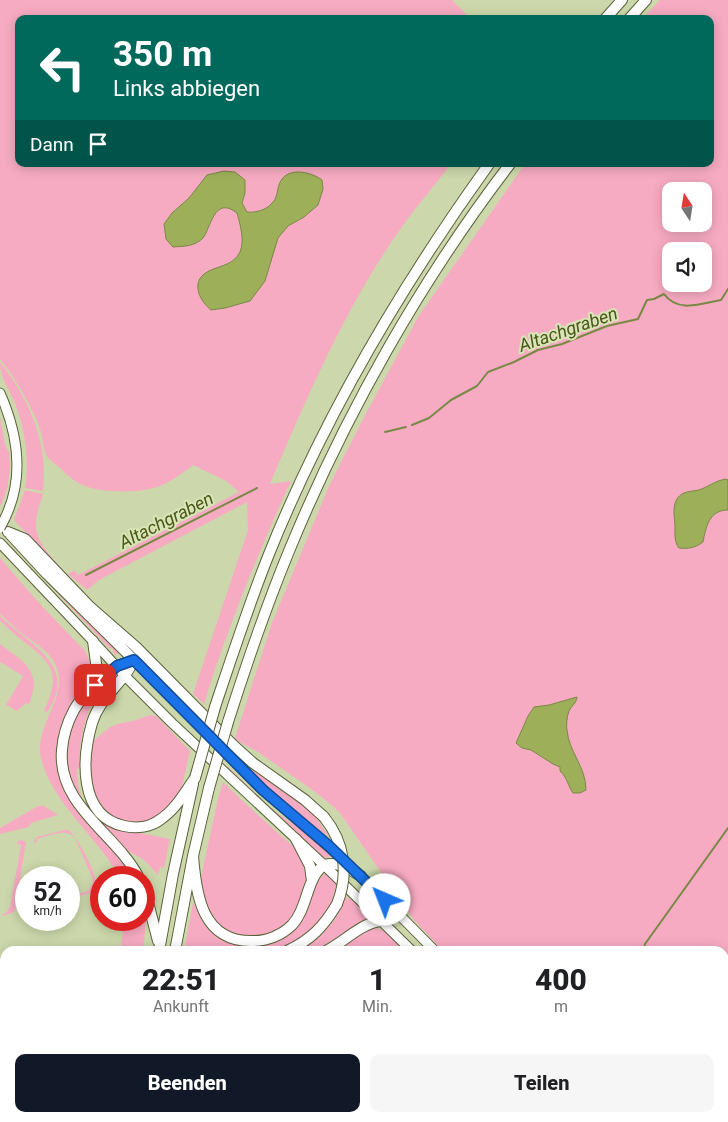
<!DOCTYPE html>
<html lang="de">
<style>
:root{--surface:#fff;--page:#f6f6f6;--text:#202124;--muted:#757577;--accent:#111827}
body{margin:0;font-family:Roboto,sans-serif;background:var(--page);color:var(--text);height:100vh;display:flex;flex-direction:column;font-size:19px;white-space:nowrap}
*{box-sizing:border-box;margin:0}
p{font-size:16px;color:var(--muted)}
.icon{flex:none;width:28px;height:28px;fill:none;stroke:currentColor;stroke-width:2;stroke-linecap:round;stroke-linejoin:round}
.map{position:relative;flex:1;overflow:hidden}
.side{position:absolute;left:0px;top:946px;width:729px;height:176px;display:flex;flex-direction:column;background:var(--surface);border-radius:15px 15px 0 0;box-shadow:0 2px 12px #0003}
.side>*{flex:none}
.top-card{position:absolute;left:15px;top:15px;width:699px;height:152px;border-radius:10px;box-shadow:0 2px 12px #0003;background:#00695c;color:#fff;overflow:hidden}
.needle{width:32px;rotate:348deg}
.controls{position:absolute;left:662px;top:182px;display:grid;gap:10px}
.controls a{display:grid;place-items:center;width:50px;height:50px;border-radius:10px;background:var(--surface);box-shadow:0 2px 12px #0003;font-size:25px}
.speed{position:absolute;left:15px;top:866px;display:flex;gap:10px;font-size:25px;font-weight:700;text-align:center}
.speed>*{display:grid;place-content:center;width:65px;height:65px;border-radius:50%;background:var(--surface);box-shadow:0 2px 12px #0003;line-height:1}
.speed small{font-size:12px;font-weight:400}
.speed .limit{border:8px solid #d22;background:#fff;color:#111}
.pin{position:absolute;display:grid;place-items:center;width:42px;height:42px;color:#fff;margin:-21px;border-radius:10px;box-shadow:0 2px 8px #0006}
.me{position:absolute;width:55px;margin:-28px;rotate:316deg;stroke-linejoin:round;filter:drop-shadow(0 0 4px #0008)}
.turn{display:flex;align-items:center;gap:18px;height:105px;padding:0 15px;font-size:22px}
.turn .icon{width:65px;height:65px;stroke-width:2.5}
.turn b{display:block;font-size:35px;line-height:42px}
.then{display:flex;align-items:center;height:48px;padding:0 15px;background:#0003;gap:10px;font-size:19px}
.eta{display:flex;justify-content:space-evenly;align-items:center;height:85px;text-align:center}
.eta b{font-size:30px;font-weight:800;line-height:35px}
.button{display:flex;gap:10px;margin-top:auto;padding:10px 15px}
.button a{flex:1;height:58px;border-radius:10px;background:var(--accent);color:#fff;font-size:20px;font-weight:800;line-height:58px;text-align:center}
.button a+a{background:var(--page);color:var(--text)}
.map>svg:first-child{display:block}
</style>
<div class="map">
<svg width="728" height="1122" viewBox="0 0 728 1122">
<rect width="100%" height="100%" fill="#ccd8ab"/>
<path fill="#f7abc2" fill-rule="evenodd" d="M0 0H452L471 19H19V164H451C436 184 419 203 404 224 347 303 308 395 270 484L291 481C258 553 227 629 204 704L193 694 248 530 247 502 99 580 87 590 68 574 74 570 78 575 239 492 226 481 193 465C183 473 172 481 160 486 143 493 106 493 88 487 77 484 68 476 60 468 56 464 49 460 46 455 43 448 43 440 41 432 32 406 17 381 0 359Z
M660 0H728V1122H648L642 1118H724V951H443L414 920 340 813C319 792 283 770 258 752 250 747 242 745 235 738L272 623 329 486 362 421 418 317 525 164H710V19H642ZM671 191H704V224H671ZM671 251H704V284H671Z
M0 362C29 399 49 443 43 491L25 488C30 458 25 429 14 401 8 387 0 378 0 362Z
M0 417 5 445 9 452 10 465 8 486 1 506 0 505Z
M25 490 43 494C40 504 36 515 36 525 36 543 54 560 65 572L64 574 14 520Z
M11 542 88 622 116 647 119 652 115 656 112 648H109L10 543Z
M0 558 39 603 85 651C91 661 92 669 90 680L58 764 108 842 135 877H122L121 872H117C95 836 50 799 41 758 33 724 75 691 52 659 44 647 31 641 20 632 13 626 7 620 0 614Z
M0 616C28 644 80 665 47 712L44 711C59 677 56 666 27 644 17 637 9 629 0 621Z
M0 644C24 662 43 671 29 704L26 703 17 711 6 705 23 676 0 662Z
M98 687 101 691C83 713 80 741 79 769H77L78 785 83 801C54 759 66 723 98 687Z
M150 715 156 716 190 751C185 770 183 797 167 811 157 820 148 822 135 823 127 823 124 822 117 819 87 805 89 768 93 741L110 727 121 723 133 721Z
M227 766 274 811 305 832 334 856 325 857 329 858H322L320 854 227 768Z
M253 769 313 813 330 838C302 817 277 795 252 771Z
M223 782C241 800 260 817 279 834 288 842 300 850 305 862 310 873 306 884 303 895 299 906 295 917 286 925 276 934 264 937 251 936 218 935 199 910 201 877L218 799Z
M38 806H44L58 815 31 823 29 827 0 834V828Z
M99 820 115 828 170 839 164 868 160 867 158 875 144 860 123 848Z
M64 830H69C80 843 94 867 96 884L90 893 69 899V897L88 891 93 883 92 877 75 838C66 827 49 836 37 839V842L33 843 37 837Z
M22 840 26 842 15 910 12 913 0 916 7 912 10 907 21 845 17 844 18 841Z
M324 873H326L337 883C331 915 308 941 276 951 268 953 258 951 249 951 228 951 206 951 184 951L193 903 208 926 260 945 307 908 317 883Z
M346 897 349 899 351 897 359 908C365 909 368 912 369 919L330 945 317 951H299C322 938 338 920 346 897Z
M144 905 146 921 143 951H120L125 920H144Z
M372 928C386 928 397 942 406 951H335L365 931Z
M398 1118H593L590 1122H398Z"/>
<path fill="#9db059" stroke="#7a8846" d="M224 171 235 172 245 180V193L242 203 247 212C255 213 267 210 272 203 277 199 277 191 279 185 285 166 310 171 322 180L323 189 318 205 304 217 288 226 278 238 265 281 250 301 225 308 211 310C201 302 191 285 204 274 214 266 233 267 240 252 245 240 240 224 237 213 214 195 211 228 203 238 194 247 184 246 173 247L166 239 164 224 172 213 189 198 207 175Z
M725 479 728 480V510C709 510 706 527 703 542 695 548 688 549 679 548 674 542 675 533 675 525 674 514 671 499 684 493 689 491 694 491 699 490 708 487 715 481 725 479Z
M577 697C576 704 572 705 569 711 567 716 566 725 567 730 569 753 586 766 586 790L580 793H573C568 786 567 777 560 771V767L553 764 531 750 522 748 516 743 528 716 534 707 549 705Z"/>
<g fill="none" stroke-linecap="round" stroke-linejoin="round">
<path stroke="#7a8846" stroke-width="2" d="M412 425 429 418 451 400 477 386 488 372 514 362 538 350 562 344 607 326 638 319 647 300 654 299 664 294C678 313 700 304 721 300L728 289
M385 432 406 427
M86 575 257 488
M644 948 645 944 728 828
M724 1037 728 1071
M724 1112 728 1105
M716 1122 719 1118"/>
<g stroke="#586239" stroke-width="11">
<path id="major" d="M0 393C18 434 25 477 5 518
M0 543 93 641 125 676 172 723 324 865 412 951
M134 660 263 790 344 860
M357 872 435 951
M608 1118 613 1122
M623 1118 629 1122"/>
</g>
<g stroke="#586239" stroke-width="12">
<path id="highway" d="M605 19 622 0
M629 19 646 0
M8 532 25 539 89 606 136 647 233 745 253 763 305 800 324 817
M10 534 47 574 134 660
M93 641 97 670 95 685
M134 660C131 665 128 672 124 676 112 692 98 703 92 723 82 758 78 816 124 826 137 829 151 827 161 819 176 809 185 792 195 778
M134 660C128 662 122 664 116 667 102 675 82 696 74 710 67 723 63 736 62 750 57 806 117 834 139 878
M215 707C232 656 249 604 269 554 325 415 402 285 489 164
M228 722C246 665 266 607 289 551 345 415 421 280 510 164
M296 839 310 866 312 881
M193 856C196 895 202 943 254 941 267 941 282 935 292 925 308 908 306 878 324 865 338 861 349 869 361 876
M144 887 158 941
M159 951 173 874 193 784
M175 951 193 856 209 788
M287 951C311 940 324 926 337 904
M326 951C344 942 360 924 380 921
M139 1122V1118
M156 1122 157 1118
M173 1122 174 1118"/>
</g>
<use href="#major" stroke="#fff" stroke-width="9"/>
<use href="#highway" stroke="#fff" stroke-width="10"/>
<g stroke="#586239" stroke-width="11" stroke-linecap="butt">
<path id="major-bridge" d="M0 528 5 518"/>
</g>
<g stroke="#586239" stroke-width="12" stroke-linecap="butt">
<path id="highway-bridge" d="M195 778 215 707
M209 788 228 722
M324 817C345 843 349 874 337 904"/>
</g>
<use href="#major-bridge" stroke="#fff" stroke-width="9"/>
<use href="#highway-bridge" stroke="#fff" stroke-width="10"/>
</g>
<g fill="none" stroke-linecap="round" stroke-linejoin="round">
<g stroke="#114b97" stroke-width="12">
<path id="route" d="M95 685 117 666 134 660 263 790 329 846 385 900"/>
</g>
<use href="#route" stroke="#1a73e8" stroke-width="9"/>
</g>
<g text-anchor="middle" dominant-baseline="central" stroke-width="4" stroke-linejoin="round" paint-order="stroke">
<g font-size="18" font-style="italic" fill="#4b5719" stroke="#d9e5b7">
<text transform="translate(568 329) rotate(-19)">Altachgraben</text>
<text transform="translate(166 520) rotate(-27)">Altachgraben</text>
</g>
</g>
</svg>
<div class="controls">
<a><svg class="needle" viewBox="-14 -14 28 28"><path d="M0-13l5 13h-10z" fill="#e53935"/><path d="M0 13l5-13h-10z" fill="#757577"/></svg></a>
<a><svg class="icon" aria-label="sound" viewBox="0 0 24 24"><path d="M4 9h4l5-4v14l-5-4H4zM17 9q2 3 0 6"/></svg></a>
</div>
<div class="speed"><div>52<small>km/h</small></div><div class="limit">60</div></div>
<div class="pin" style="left:95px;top:685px;background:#d93025"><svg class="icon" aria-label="arrive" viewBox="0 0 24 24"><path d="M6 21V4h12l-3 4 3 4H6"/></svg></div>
<svg class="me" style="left:385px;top:900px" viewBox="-20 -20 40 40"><circle r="19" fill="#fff"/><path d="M0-13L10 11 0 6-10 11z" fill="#1a73e8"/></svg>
<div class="top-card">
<div class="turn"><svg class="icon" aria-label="left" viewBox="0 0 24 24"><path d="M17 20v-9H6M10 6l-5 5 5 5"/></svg><div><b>350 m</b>Links abbiegen</div></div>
<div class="then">Dann<svg class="icon" aria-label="arrive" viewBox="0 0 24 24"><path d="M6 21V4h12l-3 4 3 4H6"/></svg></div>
</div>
<section class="side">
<div class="eta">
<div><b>22:51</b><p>Ankunft</p></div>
<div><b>1</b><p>Min.</p></div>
<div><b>400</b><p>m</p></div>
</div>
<div class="button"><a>Beenden</a><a>Teilen</a></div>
</section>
</div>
